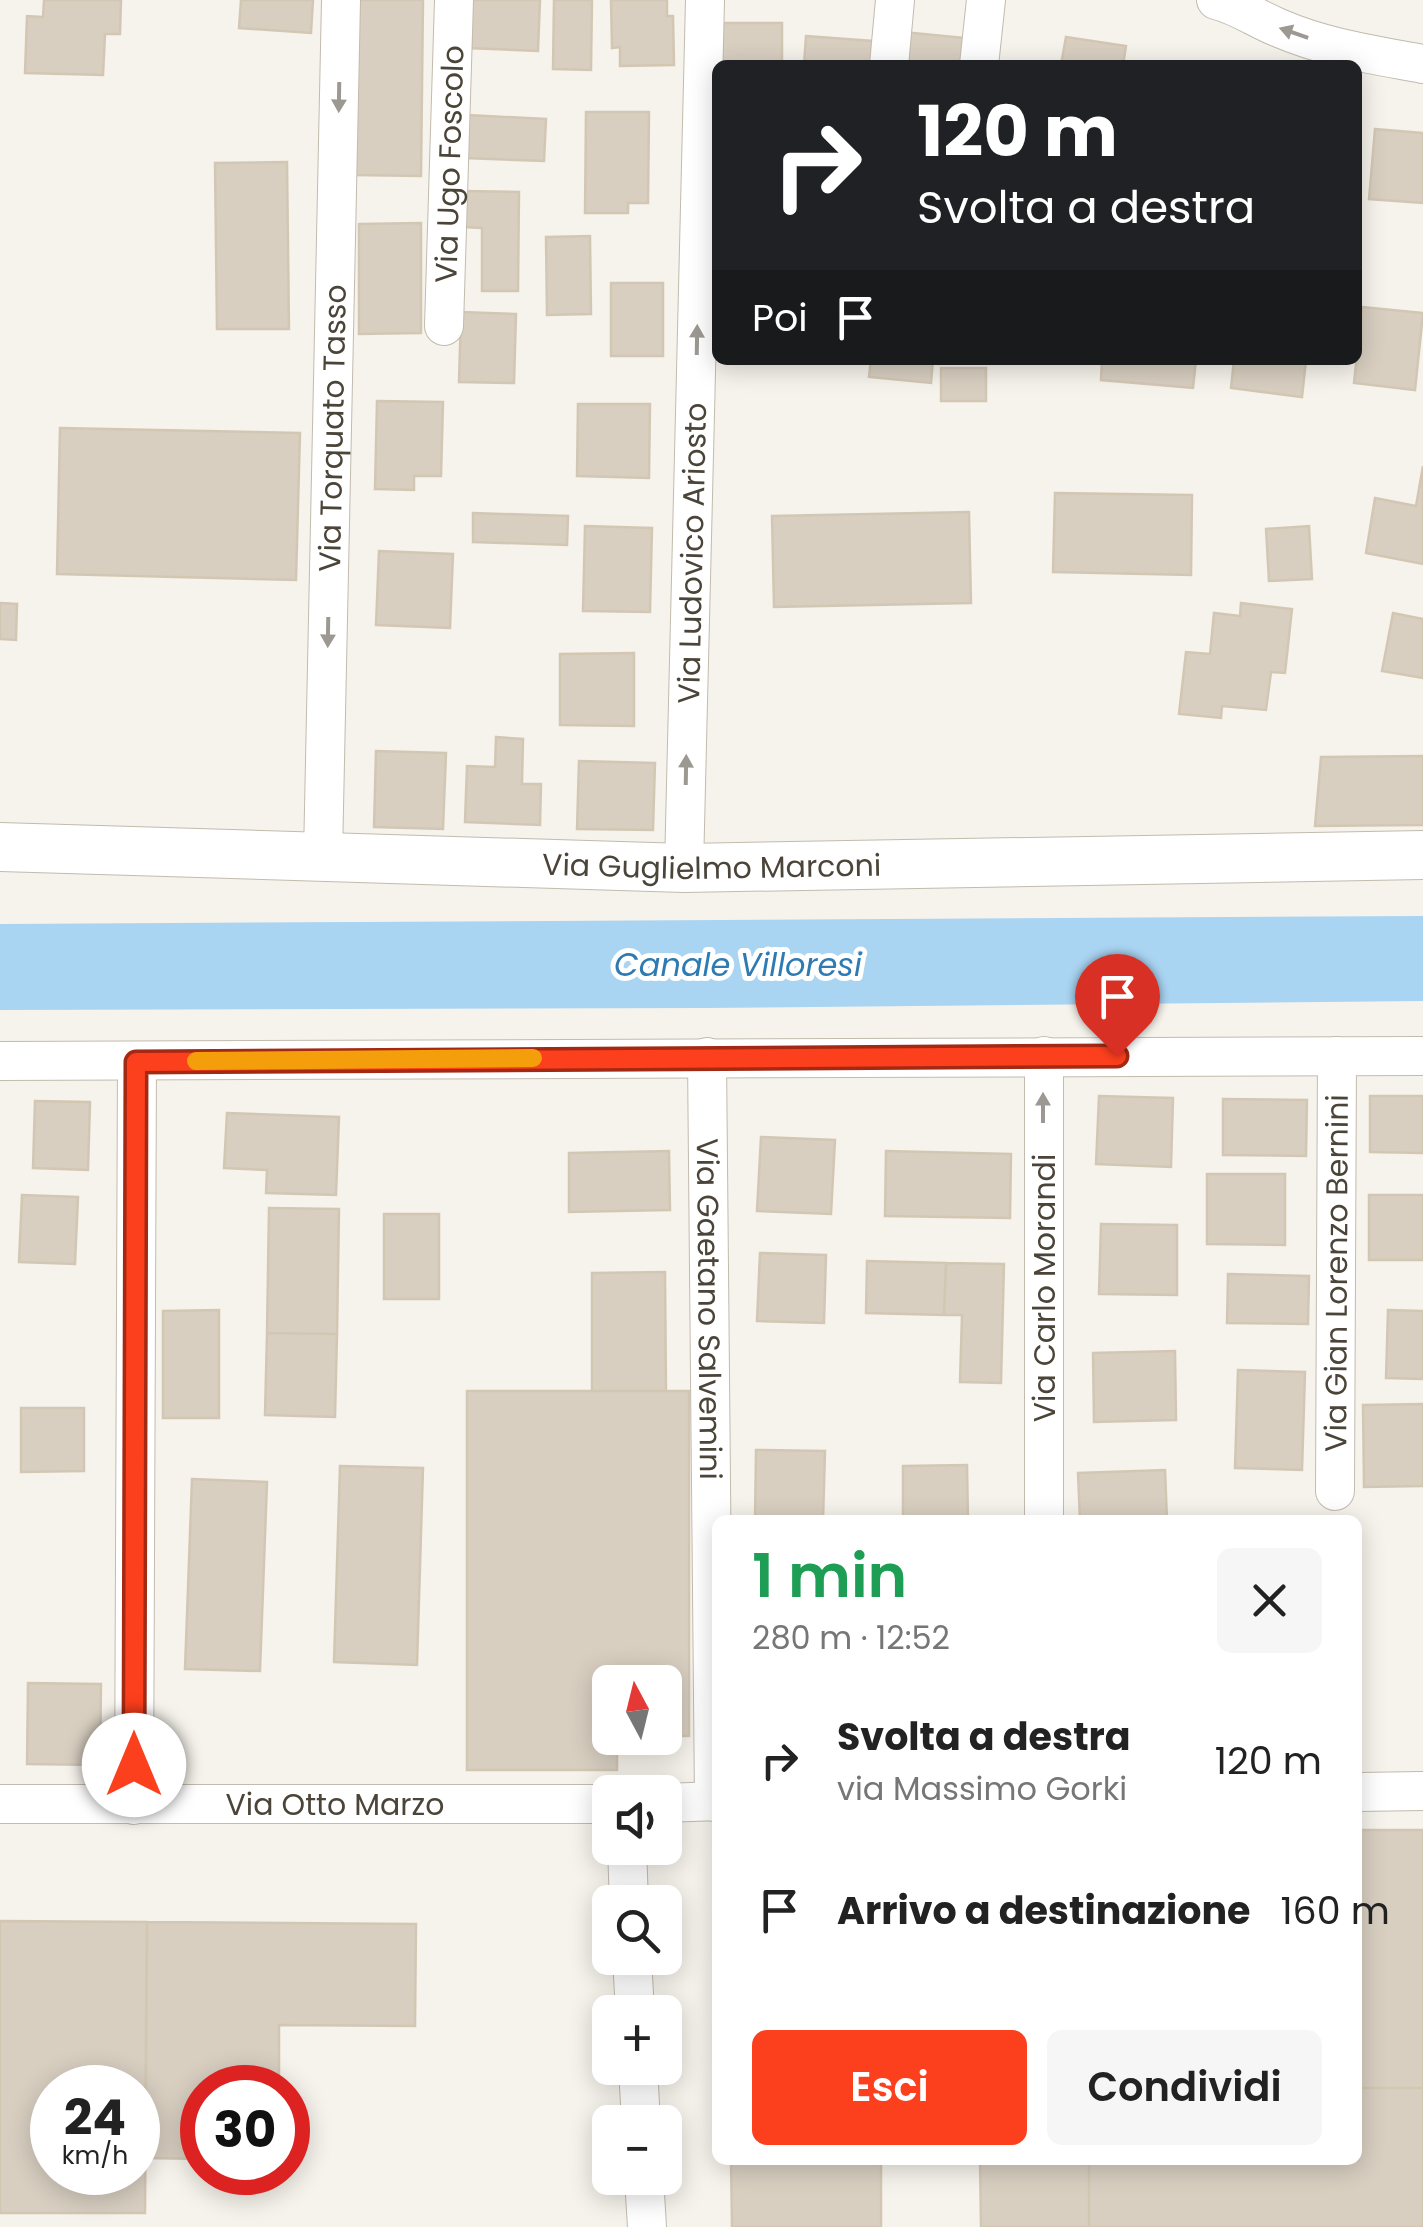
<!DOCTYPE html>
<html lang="it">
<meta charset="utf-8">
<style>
:root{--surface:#fff;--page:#f6f6f6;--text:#222;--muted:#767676;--accent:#fc3f1d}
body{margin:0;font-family:Poppins,sans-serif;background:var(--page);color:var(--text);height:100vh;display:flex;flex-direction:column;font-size:38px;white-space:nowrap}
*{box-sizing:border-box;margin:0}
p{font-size:32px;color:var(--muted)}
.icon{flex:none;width:55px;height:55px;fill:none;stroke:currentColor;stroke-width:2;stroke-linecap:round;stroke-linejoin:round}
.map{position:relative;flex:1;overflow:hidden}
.details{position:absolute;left:712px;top:1515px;width:650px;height:650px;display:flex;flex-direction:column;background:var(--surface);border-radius:15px;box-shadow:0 5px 25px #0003}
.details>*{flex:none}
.top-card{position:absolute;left:712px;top:60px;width:650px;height:305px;border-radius:15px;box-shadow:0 5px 25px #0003;background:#202124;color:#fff;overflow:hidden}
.needle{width:65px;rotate:353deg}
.tools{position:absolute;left:592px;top:1665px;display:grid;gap:20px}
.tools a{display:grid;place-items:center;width:90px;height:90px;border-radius:15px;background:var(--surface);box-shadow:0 5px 25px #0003;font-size:50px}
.speed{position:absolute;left:30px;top:2065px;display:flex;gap:20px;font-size:50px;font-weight:700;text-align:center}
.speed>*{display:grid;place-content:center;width:130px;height:130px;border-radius:50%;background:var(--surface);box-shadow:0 5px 25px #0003;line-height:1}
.speed small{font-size:25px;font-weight:400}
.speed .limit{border:15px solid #d22;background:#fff;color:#111}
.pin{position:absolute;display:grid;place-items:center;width:85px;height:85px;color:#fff;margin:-102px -42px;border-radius:50% 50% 50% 0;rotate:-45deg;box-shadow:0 0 10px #0007}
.pin .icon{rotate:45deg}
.me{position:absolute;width:110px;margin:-55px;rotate:0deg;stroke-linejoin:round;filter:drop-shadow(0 0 8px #0008)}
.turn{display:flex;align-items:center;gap:35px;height:210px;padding:0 40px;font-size:45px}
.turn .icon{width:130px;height:130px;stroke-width:2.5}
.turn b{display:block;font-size:70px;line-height:85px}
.then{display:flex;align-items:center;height:95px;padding:0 40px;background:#0003;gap:20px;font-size:38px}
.round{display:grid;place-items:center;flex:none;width:105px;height:105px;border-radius:15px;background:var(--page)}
.summary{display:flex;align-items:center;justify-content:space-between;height:170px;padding:0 40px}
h1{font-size:60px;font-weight:600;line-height:75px;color:#1e9e55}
.cta{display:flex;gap:20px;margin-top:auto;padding:20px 40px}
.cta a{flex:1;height:115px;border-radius:15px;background:var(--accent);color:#fff;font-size:40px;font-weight:600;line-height:115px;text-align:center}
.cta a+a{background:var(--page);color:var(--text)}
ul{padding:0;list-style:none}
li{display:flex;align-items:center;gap:30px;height:150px;padding:0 40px}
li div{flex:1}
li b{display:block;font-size:38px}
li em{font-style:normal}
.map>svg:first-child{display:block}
</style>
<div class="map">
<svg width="1423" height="2227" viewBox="0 0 1423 2227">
<rect width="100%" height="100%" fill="#f6f3ec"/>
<path fill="#a9d4f2" d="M1423 916V1001L703 1008 0 1010V924Z"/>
<path fill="#d8cfc1" stroke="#d3c7b4" stroke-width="2.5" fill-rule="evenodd" d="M44 0H121L120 34H105L103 75 25 73 27 16 43 17Z
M241 0H313L311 33 239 28Z
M355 0H423L421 176 353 175Z
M470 0H540L538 51 468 48Z
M554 0H592L591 70 553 69Z
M611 0H667V16H673L674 65 620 66V47L612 48Z
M722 23H782V65H722Z
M903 32 966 38 963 65H900Z
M806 36 873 41 872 65H804Z
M1066 37 1126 46 1123 65H1061Z
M586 112H649L648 203H628V213H585Z
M467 115 546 119 544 161 465 158Z
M1375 129 1423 133V203L1369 199Z
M287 162 289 329H217L215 163Z
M464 191 519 192 518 291H482V228L464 227Z
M421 223V333L359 334V224Z
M590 236 591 314 547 315 546 237Z
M611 283H663V356H611Z
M1362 307 1423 313 1415 390 1354 383Z
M461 312 516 314 514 383 459 382Z
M871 360H933L931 383 869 377Z
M1102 360H1196L1193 388 1101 380Z
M1234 360H1306L1302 397 1231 388Z
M941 368H986V401H941Z
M377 401 443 402 441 476H414V490L375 489Z
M578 404H650L649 478 577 476Z
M60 428 300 433 296 580 57 574Z
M1423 466V564L1366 553 1375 498 1416 506Z
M1055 493 1192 495 1191 575 1053 572Z
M969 512 971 603 774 607 772 516Z
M473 513 568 516 567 545 473 542Z
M585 526 652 528 650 612 583 611Z
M1309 526 1312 579 1269 581 1266 529Z
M379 551 453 554 450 628 376 625Z
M0 603 17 604 16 640 0 639Z
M1241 603 1292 609 1285 673 1271 672 1266 710 1222 706 1221 718 1179 714 1186 652 1210 654 1214 613 1240 616Z
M1393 613 1423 619V678L1382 671Z
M634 653V726L560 725V654Z
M496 737 523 739 522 784H541L540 825 465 822 467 766 495 767Z
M376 751 446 753 443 829 374 827Z
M1423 756V825L1315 826 1321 757Z
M579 761 655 763 653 830 577 829Z
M1099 1096 1173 1098 1171 1167 1096 1164Z
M1370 1096H1423V1153L1370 1152Z
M1223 1099 1307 1100 1306 1156 1223 1155Z
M35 1101 90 1102 88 1170 33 1168Z
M227 1113 339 1117 336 1195 266 1193 267 1170 224 1168Z
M761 1137 835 1140 831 1214 757 1211Z
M669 1151 670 1210 569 1212V1153Z
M886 1151 1011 1154 1010 1218 885 1216Z
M1207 1174H1285V1245L1207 1244Z
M22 1195 78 1197 75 1264 19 1262Z
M1369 1195H1423V1260H1369Z
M269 1208 339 1209 337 1334 267 1333Z
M384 1214H439V1299H384Z
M1101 1224 1177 1225V1295L1099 1294Z
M760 1253 826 1255 824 1323 757 1321Z
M867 1261 946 1263 944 1315 866 1313Z
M946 1263 1004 1264 1001 1383 960 1382 962 1315H944Z
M665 1272 666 1391H592V1273Z
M1228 1274 1309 1276 1308 1324 1227 1323Z
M219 1310V1418H163V1311Z
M1388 1310 1423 1311V1379L1386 1378Z
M267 1333 337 1334 335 1417 265 1415Z
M1175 1351 1176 1420 1094 1422 1093 1353Z
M1238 1370 1305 1372 1302 1470 1235 1468Z
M467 1391H689V1736H665V1682H610V1738H617V1770H467Z
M1423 1404V1486L1364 1487 1363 1405Z
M21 1408H84V1471L21 1472Z
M756 1450 825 1451 823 1520H755Z
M967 1465 968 1520H903V1466Z
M340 1466 423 1468 417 1665 334 1662Z
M1165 1470 1167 1520H1080L1078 1473Z
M192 1479 267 1482 260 1671 185 1669Z
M28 1683 101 1684 100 1765 27 1764Z
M1358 1830H1423V2088H1358Z
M0 1921 147 1922 145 2213H0ZM52 2088H138V2172H52Z
M147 1922 416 1924 415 2026 279 2025V2088H202V2159L145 2158Z
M1358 2088H1423V2227H1089V2160H1358Z
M731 2160H881V2227H732Z
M980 2160H1089V2227H981Z"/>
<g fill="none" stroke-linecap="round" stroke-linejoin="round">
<g stroke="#c2bbae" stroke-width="40">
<g id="minor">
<path d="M1216 0C1239 6 1257 19 1279 28 1325 48 1375 55 1423 64"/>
<path d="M889 65 895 0"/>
<path d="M979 65 986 0"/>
<path id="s1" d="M444 326 454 0"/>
<path id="s2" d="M323 856 341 0"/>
<path id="s3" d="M684 868 705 0"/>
<path d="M1044 1056V1520"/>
<path id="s4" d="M707 1057 714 1802"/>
<path d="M0 1061 1423 1056"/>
<path id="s5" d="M1335 1491 1337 1056"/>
<path d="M1358 1792 1423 1791"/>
<path d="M665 1803 718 1801"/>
<path id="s6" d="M0 1804H610"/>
<path d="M134 1805 137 1062"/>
<path d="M627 1848 629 1902"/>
<path d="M632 1958 635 2012"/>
<path d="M638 2068 641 2122"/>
<path d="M644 2178 647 2227"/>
</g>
</g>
<g stroke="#c2bbae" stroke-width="50">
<g id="tertiary">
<path id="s7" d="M0 847 684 868 1423 855"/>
</g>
</g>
<use href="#minor" stroke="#fff" stroke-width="38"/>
<use href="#tertiary" stroke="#fff" stroke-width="48"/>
</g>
<defs><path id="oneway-solid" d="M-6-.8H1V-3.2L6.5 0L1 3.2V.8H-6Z" transform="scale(2.5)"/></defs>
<g fill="#9c9892">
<use href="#oneway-solid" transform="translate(1294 33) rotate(-161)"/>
<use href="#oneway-solid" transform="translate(339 97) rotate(91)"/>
<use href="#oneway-solid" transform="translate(697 340) rotate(-89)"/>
<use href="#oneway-solid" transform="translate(328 632) rotate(91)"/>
<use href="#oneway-solid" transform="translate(686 770) rotate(-89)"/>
<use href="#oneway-solid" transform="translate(1043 1108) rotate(-90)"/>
</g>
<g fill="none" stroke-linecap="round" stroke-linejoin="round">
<g stroke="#a42913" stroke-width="25">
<path id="route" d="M134 1765 136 1062 1117 1056"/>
</g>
<use href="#route" stroke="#fc3f1d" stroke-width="18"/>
<path stroke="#f59e0b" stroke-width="18" d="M196 1061 533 1058"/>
</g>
<g text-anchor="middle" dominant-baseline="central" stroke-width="10" stroke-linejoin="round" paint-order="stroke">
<g font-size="30" fill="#4b4439" stroke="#fff">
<text stroke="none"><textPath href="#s1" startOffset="162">Via Ugo Foscolo</textPath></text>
<text stroke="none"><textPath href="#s2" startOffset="428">Via Torquato Tasso</textPath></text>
<text stroke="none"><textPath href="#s3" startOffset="315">Via Ludovico Ariosto</textPath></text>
<text stroke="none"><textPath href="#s7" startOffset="712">Via Guglielmo Marconi</textPath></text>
<text stroke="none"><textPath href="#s5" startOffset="218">Via Gian Lorenzo Bernini</textPath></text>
<text transform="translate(1044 1288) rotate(-90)">Via Carlo Morandi</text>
<text stroke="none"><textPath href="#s4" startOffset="252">Via Gaetano Salvemini</textPath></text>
<text stroke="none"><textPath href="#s6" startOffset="335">Via Otto Marzo</textPath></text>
</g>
<g font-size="32" font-style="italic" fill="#2e7ab2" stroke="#fff">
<text x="738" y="964">Canale Villoresi</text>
</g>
</g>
</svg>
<div class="tools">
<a><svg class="needle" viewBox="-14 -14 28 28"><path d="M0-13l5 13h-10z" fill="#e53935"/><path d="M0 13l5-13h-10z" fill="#767676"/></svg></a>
<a><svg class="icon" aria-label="sound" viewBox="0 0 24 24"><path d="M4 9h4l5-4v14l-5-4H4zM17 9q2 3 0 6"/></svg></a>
<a><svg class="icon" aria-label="search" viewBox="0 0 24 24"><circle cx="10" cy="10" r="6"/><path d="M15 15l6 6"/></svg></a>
<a>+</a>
<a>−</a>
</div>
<div class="speed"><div>24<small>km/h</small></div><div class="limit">30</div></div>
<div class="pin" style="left:1117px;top:1056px;background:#d93025"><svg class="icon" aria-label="arrive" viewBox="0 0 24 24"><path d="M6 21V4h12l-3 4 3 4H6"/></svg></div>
<svg class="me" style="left:134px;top:1765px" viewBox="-20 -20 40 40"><circle r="19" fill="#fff"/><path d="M0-13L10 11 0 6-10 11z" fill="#fc3f1d"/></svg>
<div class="top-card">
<div class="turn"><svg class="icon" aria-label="right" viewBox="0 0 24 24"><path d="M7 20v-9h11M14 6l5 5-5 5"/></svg><div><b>120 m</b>Svolta a destra</div></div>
<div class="then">Poi<svg class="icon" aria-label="arrive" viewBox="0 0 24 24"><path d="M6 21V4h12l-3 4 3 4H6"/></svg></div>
</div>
<section class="details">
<div class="summary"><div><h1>1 min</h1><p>280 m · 12:52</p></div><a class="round"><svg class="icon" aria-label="close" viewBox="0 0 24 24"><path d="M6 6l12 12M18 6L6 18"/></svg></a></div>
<ul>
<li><svg class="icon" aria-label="right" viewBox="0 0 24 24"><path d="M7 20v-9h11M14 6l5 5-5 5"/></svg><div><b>Svolta a destra</b><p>via Massimo Gorki</p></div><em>120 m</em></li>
<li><svg class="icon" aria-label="arrive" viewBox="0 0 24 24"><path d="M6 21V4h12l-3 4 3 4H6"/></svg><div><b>Arrivo a destinazione</b></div><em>160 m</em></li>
</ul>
<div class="cta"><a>Esci</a><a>Condividi</a></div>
</section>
</div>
